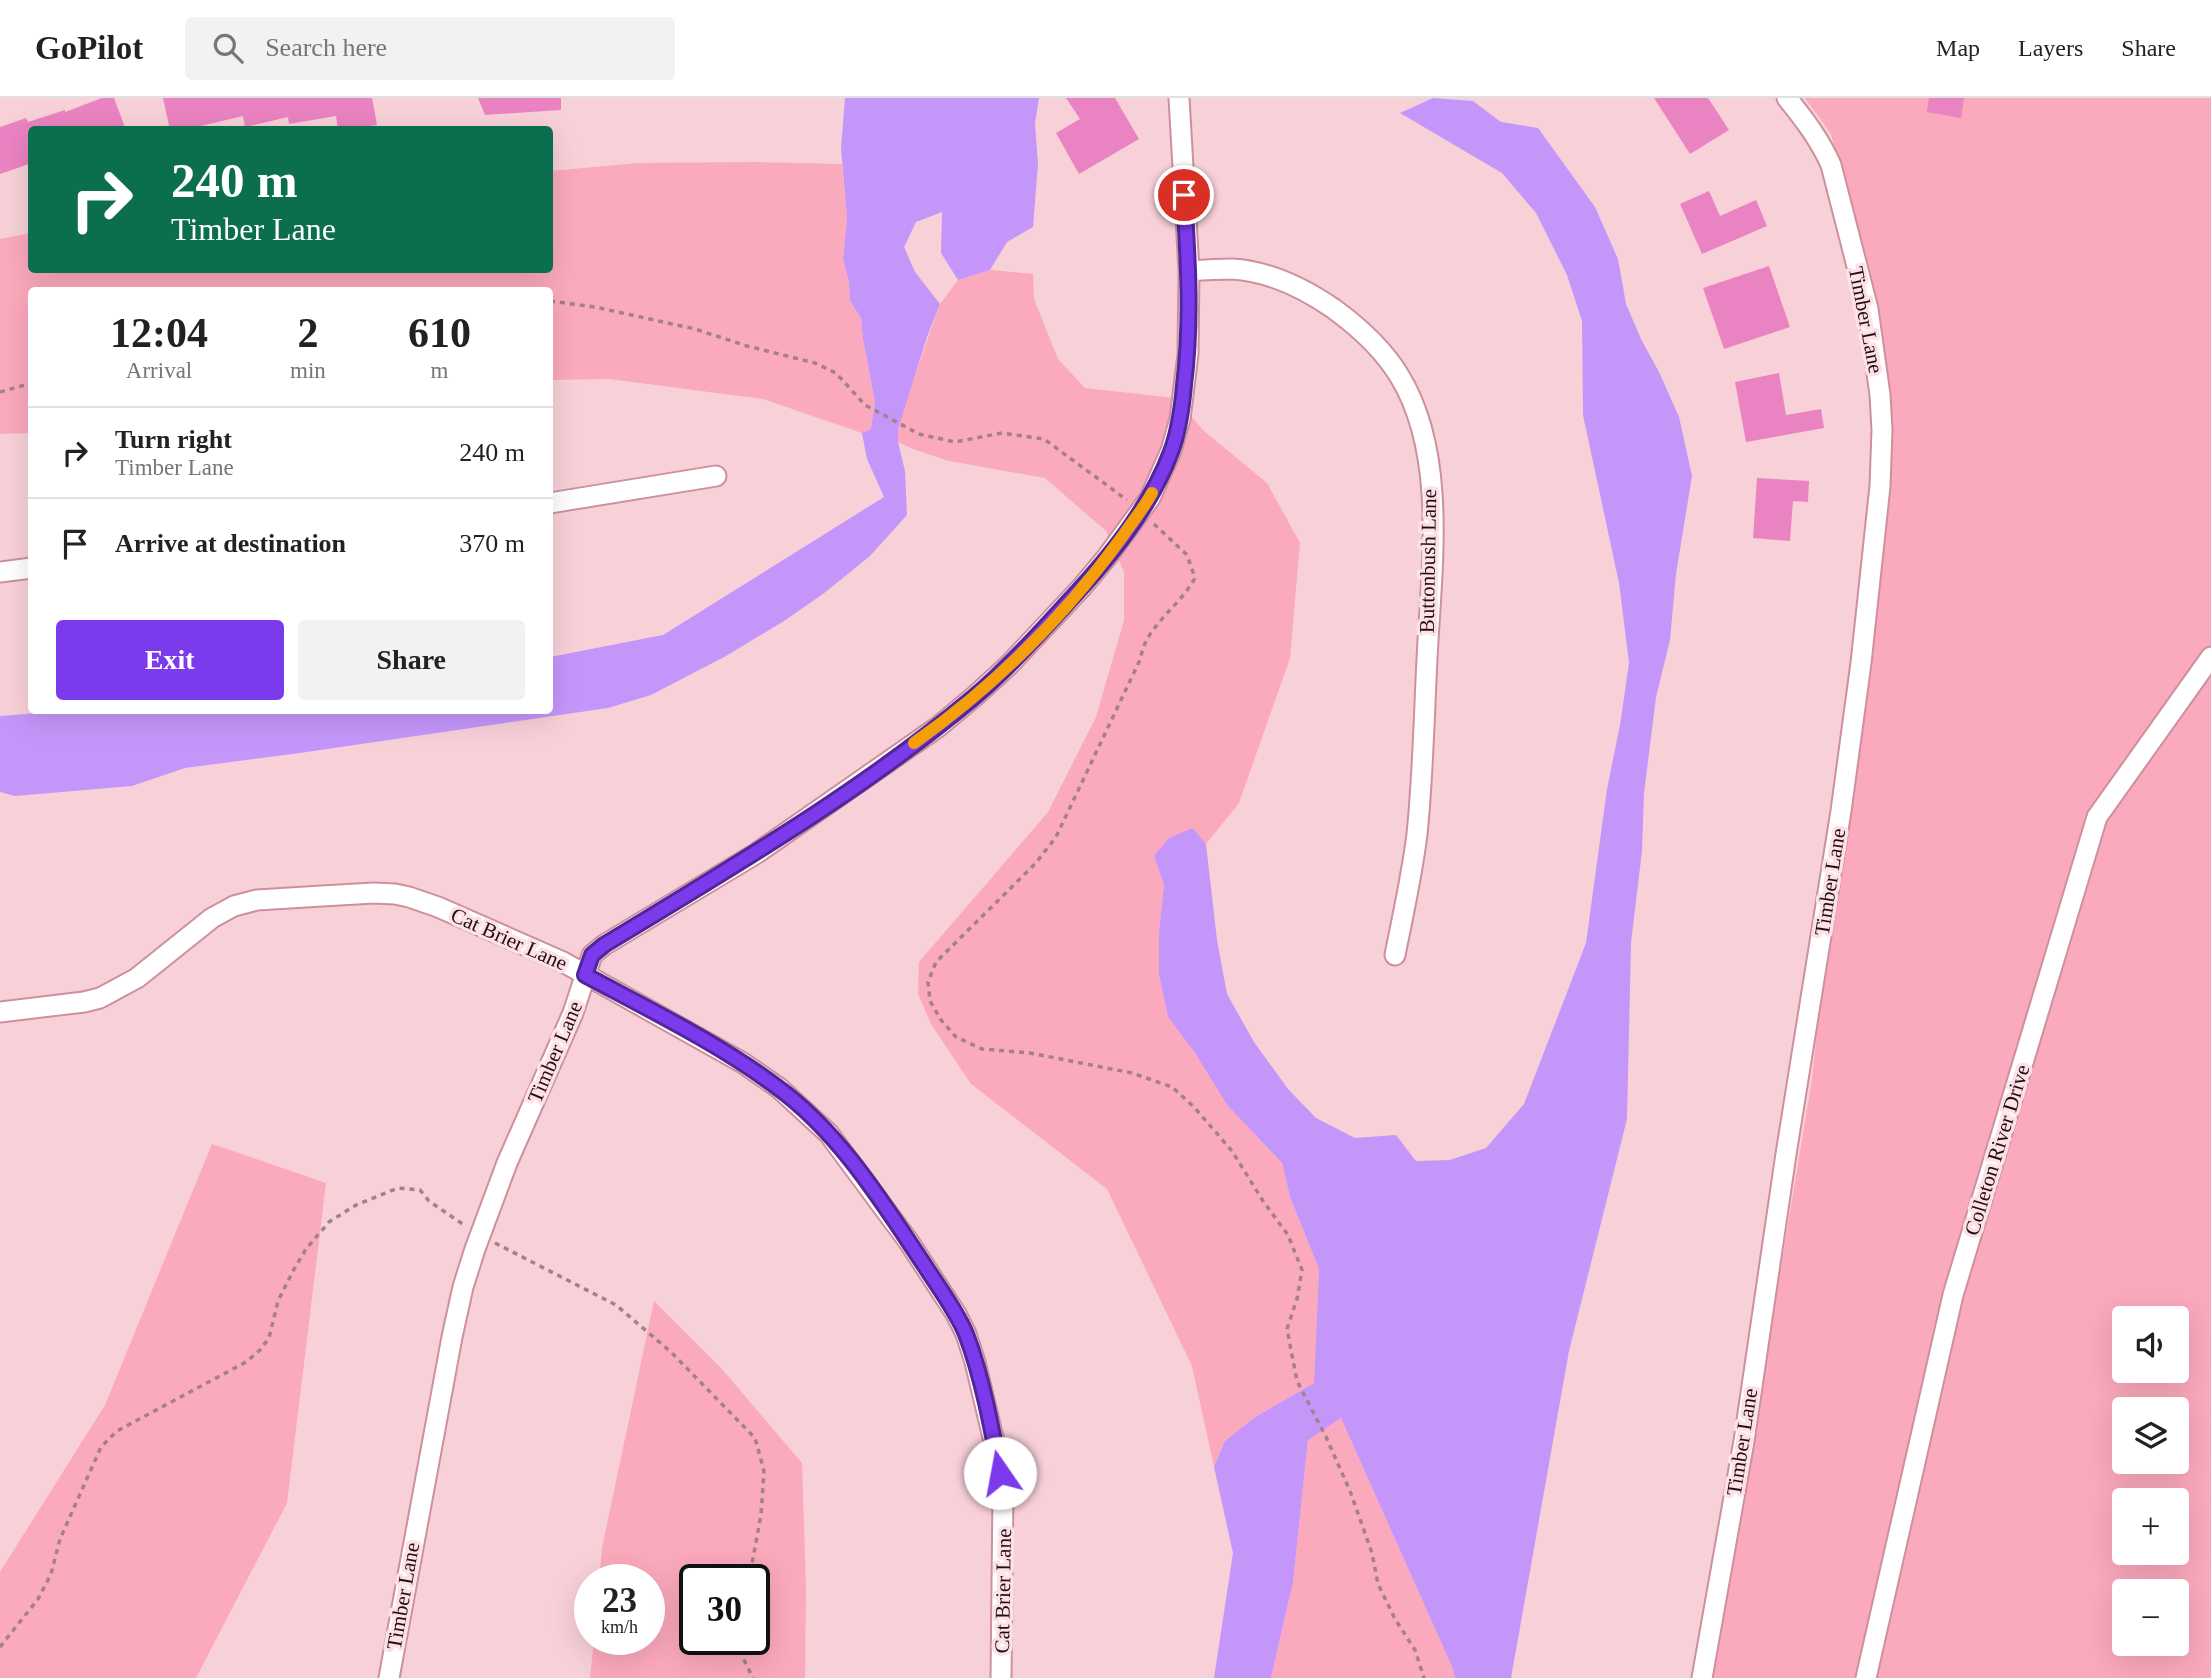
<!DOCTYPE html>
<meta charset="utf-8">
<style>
:root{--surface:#fff;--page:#f2f2f2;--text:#222;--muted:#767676;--line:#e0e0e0;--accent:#7c3aed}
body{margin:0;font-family:Georgia,serif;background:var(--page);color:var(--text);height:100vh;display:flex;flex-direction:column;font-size:26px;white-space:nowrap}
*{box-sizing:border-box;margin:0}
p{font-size:23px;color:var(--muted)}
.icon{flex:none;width:38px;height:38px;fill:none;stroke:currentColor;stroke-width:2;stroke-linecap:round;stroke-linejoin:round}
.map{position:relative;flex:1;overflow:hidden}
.details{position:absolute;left:28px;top:189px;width:525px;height:427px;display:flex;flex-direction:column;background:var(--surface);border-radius:7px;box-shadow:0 7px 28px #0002}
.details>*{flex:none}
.hud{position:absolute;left:28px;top:28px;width:525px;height:147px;border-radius:7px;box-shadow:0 7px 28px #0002;background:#0b6e4f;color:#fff;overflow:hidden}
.controls{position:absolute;left:2112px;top:1208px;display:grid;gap:14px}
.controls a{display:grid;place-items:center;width:77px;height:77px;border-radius:7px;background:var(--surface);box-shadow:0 7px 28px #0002;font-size:35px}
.speed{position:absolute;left:574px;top:1466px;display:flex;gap:14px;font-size:35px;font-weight:700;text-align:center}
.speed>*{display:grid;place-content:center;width:91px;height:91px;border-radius:50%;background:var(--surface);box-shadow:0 7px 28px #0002;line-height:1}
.speed small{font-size:18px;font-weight:400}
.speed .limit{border:4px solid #111;border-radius:10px;background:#fff;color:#111}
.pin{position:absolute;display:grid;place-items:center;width:60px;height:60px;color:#fff;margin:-30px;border:4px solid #fff;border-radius:50%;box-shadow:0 2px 7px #0007}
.me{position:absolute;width:77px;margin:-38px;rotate:348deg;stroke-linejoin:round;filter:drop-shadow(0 0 5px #0008)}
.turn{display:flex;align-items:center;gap:24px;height:147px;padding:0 28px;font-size:32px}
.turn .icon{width:91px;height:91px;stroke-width:2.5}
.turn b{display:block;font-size:49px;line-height:60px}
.eta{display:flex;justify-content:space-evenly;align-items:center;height:119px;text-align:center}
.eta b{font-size:42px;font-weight:600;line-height:49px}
.button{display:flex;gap:14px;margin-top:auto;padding:14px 28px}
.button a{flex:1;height:80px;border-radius:7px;background:var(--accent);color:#fff;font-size:28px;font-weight:600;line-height:80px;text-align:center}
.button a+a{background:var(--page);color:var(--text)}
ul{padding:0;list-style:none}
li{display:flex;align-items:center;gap:21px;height:91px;padding:0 28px;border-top:2px solid var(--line)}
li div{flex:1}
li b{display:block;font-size:26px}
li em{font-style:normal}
header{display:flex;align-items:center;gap:42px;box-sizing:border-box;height:98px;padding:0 35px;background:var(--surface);border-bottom:2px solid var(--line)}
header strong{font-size:33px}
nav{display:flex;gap:38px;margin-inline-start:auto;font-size:24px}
.search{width:490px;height:63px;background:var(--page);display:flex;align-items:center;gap:18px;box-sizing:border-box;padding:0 24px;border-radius:7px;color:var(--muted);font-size:26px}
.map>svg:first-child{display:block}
</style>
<header>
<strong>GoPilot</strong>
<div class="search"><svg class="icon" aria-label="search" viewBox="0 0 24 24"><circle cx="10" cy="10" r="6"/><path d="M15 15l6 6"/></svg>Search here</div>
<nav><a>Map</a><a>Layers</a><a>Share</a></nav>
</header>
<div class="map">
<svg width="2211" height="1580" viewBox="0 0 2211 1580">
<rect width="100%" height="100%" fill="#f8d0d8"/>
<path fill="#fba9bc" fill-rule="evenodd" d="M1805 0H2211V1580H1713L1812 981 1819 915 1843 759 1892 332 1877 209 1831 36ZM2124 1220H2177V1272H2124ZM2124 1311H2177V1363H2124ZM2124 1402H2177V1454H2124ZM2124 1493H2177V1545H2124Z
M756 64 842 66 847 120 843 161 849 184 850 203 861 220 863 241 875 304 871 331 862 335 763 301 609 281 550 282V192H32L31 335 0 336V141L31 135 32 172H550V73L638 65Z
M990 172 1033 176 1034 201 1058 261 1085 290 1175 300 1204 333 1267 385 1300 445 1290 560 1239 705 1206 746 1193 730 1154 758 1164 787 1159 833V877L1168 919 1195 955 1227 1007 1282 1065 1290 1099 1319 1171 1314 1285 1255 1319 1225 1343 1214 1369 1192 1268 1107 1091 971 986 931 926 918 896 919 864 1048 714 1096 619 1124 522V474L1106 433 1045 380 949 363 913 351 898 344V331L904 308 940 206 958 182Z
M212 1046 326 1085 287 1405 196 1580H0V1474L105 1307Z
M654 1203 721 1270 802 1365 806 1490 805 1580H590L594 1542H649V1482H599L602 1450ZM695 1482H754V1542H695Z
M1341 1320 1453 1571 1455 1580H1271L1293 1484 1308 1341Z"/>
<path fill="#c496fa" d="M845 0H1039L1035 26 1038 66 1033 129 1007 144 990 172 958 182 941 155 942 114 916 124 904 149 915 174 940 206 927 239 898 331V344L905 373 907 417 870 458 823 496 784 523 726 558 651 597 608 610 300 655 185 670 132 688 15 698 0 694V618L64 613 550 612V559L663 537 884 399 867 361 862 335 871 331 875 304 863 241 861 220 850 203 849 184 843 161 847 120 841 50Z
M1433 0 1473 3 1501 24 1538 30 1595 109 1618 161 1626 206 1641 241 1659 274 1679 319 1692 378 1676 476 1670 542 1656 599 1644 695 1642 753 1631 845 1627 1021 1569 1253 1511 1580H1455L1453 1571 1341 1320 1308 1342 1293 1484 1271 1580H1214L1233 1455 1214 1369 1225 1343 1255 1319 1314 1285 1319 1171 1290 1099 1282 1065 1227 1007 1195 955 1168 919 1159 877V833L1164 787 1154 758 1169 740 1193 730 1206 746 1217 842 1227 896 1254 944 1288 991 1316 1020 1355 1040 1396 1037 1416 1063 1450 1062 1486 1050 1524 1006 1586 845 1607 691 1620 627 1629 565 1619 485 1583 317 1582 223 1567 177 1536 115 1502 75 1400 15Z"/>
<path fill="#ea83c1" d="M102 0H114L126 32H32V65L0 76V29L26 20 28 24 65 12V14Z
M163 0H372L377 27 338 32 336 18 289 26 288 19 245 29 243 18 184 32H170Z
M478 0H561V12L485 17Z
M1066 0H1115L1139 41 1079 76 1056 35 1080 21Z
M1654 0H1708L1729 32 1690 56Z
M1929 0H1964L1961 20 1927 14Z
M1709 93 1720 118 1756 102 1767 128 1702 156 1680 106Z
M1769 168 1790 229 1724 251 1703 190Z
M1779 275 1786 317 1821 311 1824 330 1746 344 1735 284Z
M1757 380 1809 383 1808 404 1793 403 1790 443 1753 440Z"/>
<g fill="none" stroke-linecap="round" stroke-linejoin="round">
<g stroke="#cd909d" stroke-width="23">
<path id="minor" d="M1189 173C1203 172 1218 171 1232 171 1268 173 1305 191 1334 211 1360 230 1384 252 1400 279 1448 358 1431 474 1427 561 1424 619 1423 678 1417 736 1412 777 1403 817 1395 857
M550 405 716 378
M0 474 32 470
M0 914 84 904 100 900 137 880 212 820 234 808 257 802 322 798 374 795 395 796 409 799 438 809 563 864 743 965 779 990 829 1036 909 1144 956 1216 966 1236 975 1264 997 1356 1003 1394 1001 1580
M389 1580 452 1239 463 1189 475 1151 507 1065 573 915 592 857 604 847 757 755 938 629 975 598 1009 567 1082 489 1107 459 1150 400 1171 353 1180 321 1188 256 1189 173 1179 0
M1702 1580 1744 1343 1786 1056 1841 713 1861 565 1880 388 1882 332 1880 297 1868 211 1831 67C1820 42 1804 21 1787 0
M1866 1580 1953 1197 2097 719 2211 559"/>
</g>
<path stroke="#a28188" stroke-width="3.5" stroke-dasharray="5 5" stroke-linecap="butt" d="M550 203 595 209 695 231 747 248 815 265 836 275 865 307 919 336 955 344 1002 335 1044 341 1127 402
M0 294 32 285
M1154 426 1187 457 1195 480C1183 502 1163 516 1149 538 1144 545 1142 555 1139 564L1056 739 1035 766 936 864 928 884 930 903 941 922 956 939 982 951 1030 955 1132 975 1172 989 1194 1009 1232 1053 1263 1103 1288 1137 1302 1172 1297 1201 1287 1231 1297 1283 1326 1339 1350 1393 1372 1455 1378 1486 1395 1521 1415 1552 1424 1580
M495 1145 616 1207 672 1255 755 1340 764 1373 761 1417 749 1482
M741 1542 742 1558 753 1580
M0 1549 38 1501 51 1476 60 1441 101 1349 117 1333 246 1264 260 1252 269 1240 278 1203 293 1173 306 1151 329 1124 356 1107 398 1090 420 1092 429 1103 464 1127"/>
<use href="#minor" stroke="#fff" stroke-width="19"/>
</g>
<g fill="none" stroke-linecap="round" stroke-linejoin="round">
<g stroke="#51269a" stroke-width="18">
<path id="route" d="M1000 1375C992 1331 982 1278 966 1236 956 1212 939 1190 925 1168 883 1105 840 1035 777 989 718 945 650 912 585 877L592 857 604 847C729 771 861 694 973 600 1008 570 1039 536 1070 502 1110 459 1150 410 1171 354 1179 333 1182 310 1184 287 1192 223 1188 161 1184 97"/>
</g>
<use href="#route" stroke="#7c3aed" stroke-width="12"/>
<path stroke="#f59e0b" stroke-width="12" d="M914 645C993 589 1065 518 1122 439 1132 424 1144 410 1152 395"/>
</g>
<g text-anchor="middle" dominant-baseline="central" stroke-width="7" stroke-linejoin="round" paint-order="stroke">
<g font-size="21" fill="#230d13" stroke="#fce1e7">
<text transform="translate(1866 222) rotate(79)">Timber Lane</text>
<text transform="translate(1428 463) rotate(-89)">Buttonbush Lane</text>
<text transform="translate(1830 784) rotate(-81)">Timber Lane</text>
<text transform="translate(509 841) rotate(24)">Cat Brier Lane</text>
<text transform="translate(555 954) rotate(-67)">Timber Lane</text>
<text transform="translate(1997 1052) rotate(-73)">Colleton River Drive</text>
<text transform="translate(1742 1344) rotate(-81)">Timber Lane</text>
<text transform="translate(1003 1493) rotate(-89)">Cat Brier Lane</text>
<text transform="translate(403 1498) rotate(-80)">Timber Lane</text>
</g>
</g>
</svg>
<div class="controls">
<a><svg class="icon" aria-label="sound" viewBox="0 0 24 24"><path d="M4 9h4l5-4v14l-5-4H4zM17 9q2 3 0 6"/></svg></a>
<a><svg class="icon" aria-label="layers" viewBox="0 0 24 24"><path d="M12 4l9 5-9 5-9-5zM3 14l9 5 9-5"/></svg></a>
<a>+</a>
<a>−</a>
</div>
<div class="speed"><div>23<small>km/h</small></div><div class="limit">30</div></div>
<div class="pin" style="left:1184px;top:97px;background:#d93025"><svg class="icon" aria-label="arrive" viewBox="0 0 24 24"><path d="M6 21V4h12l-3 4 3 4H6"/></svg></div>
<svg class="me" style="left:1000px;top:1375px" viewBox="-20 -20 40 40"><circle r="19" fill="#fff"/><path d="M0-13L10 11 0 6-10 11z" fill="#7c3aed"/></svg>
<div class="hud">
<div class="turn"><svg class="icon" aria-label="right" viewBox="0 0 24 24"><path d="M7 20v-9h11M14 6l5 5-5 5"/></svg><div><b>240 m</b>Timber Lane</div></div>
</div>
<section class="details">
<div class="eta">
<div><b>12:04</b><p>Arrival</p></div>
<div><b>2</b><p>min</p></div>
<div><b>610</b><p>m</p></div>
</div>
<ul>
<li><svg class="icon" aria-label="right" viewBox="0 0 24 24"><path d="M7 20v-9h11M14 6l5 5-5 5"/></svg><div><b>Turn right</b><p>Timber Lane</p></div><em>240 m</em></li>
<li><svg class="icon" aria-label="arrive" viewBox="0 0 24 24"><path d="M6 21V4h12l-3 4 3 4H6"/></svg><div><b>Arrive at destination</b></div><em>370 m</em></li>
</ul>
<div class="button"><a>Exit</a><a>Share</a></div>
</section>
</div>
